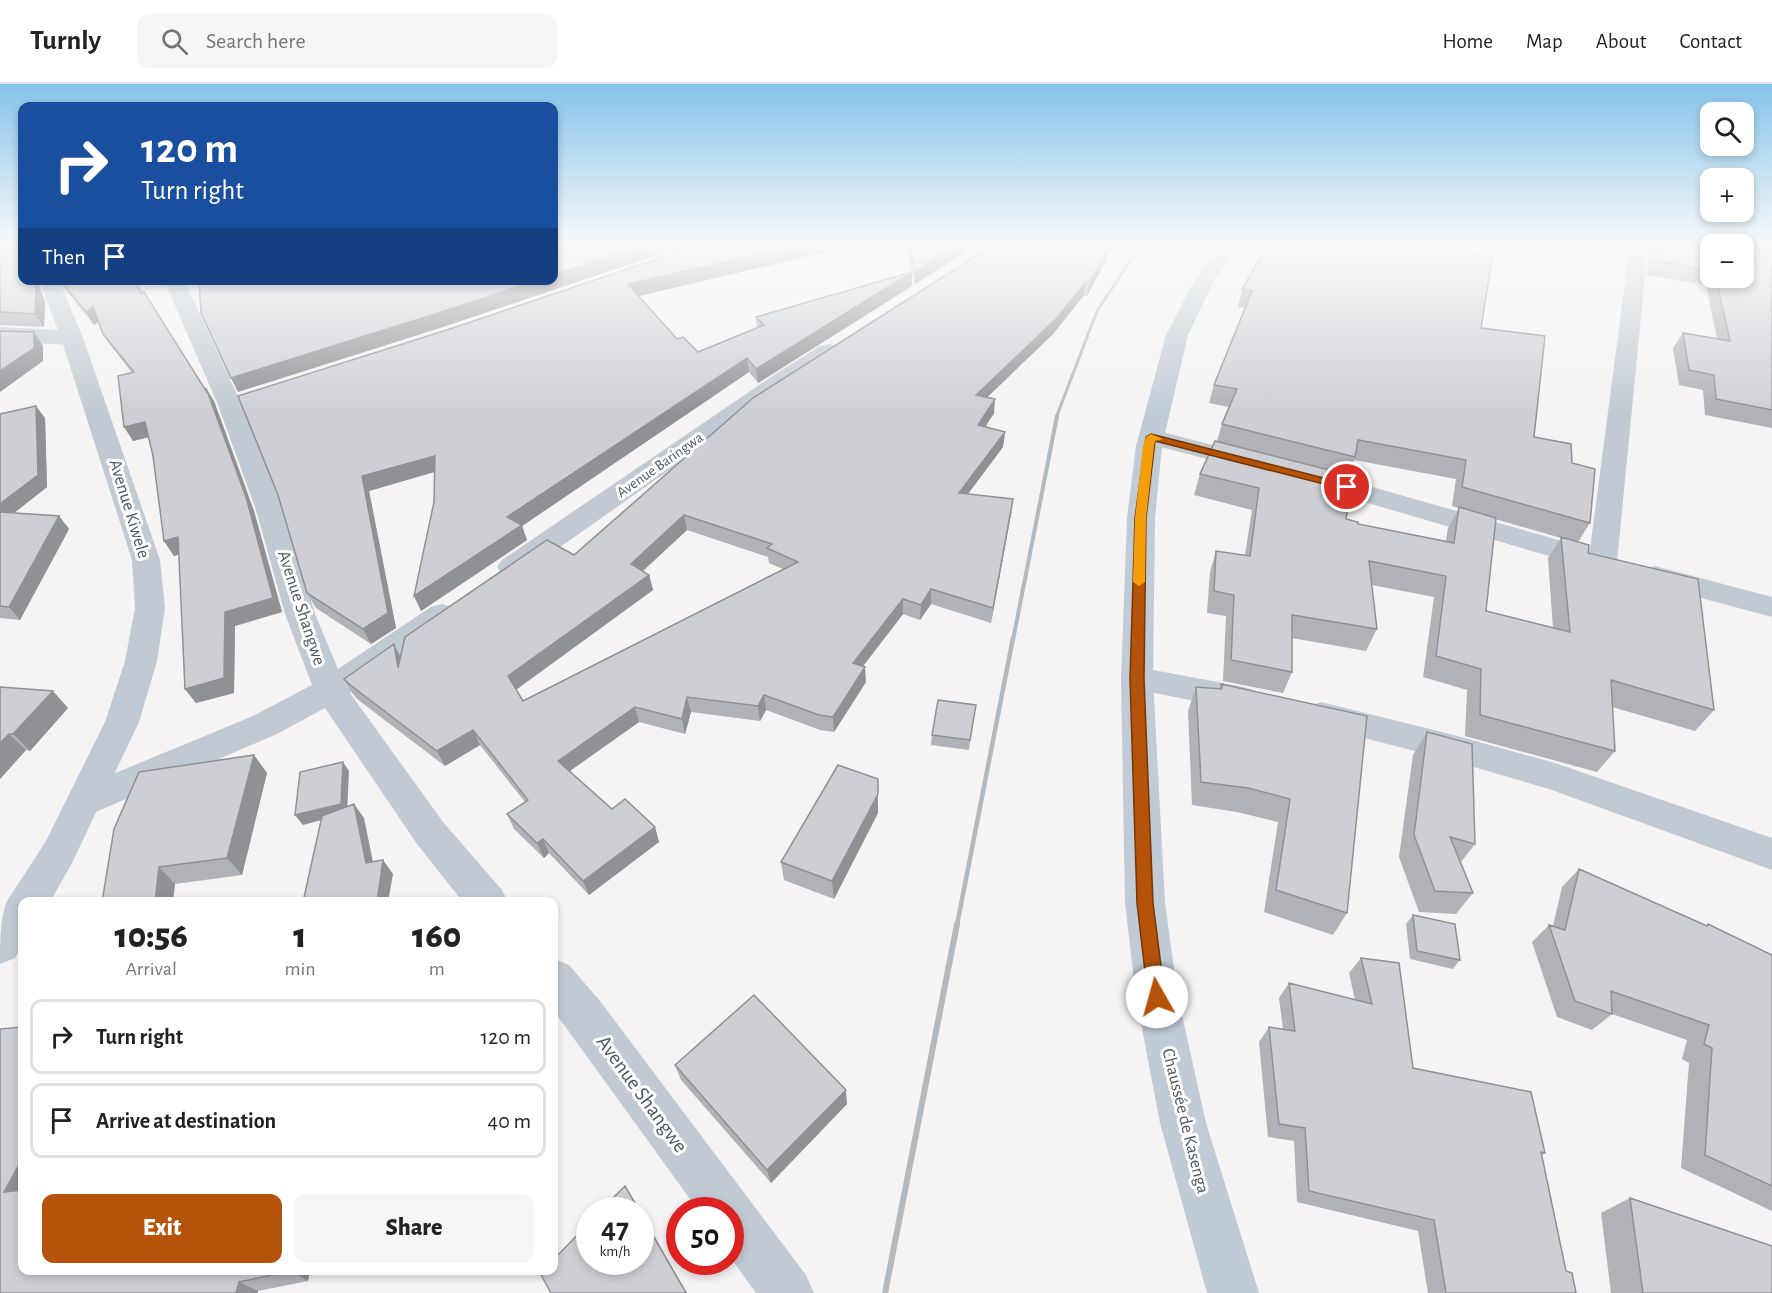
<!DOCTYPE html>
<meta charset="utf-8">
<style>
:root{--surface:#fff;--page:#f6f6f6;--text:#222;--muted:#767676;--line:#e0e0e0;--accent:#b45309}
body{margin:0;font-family:"Alegreya Sans",sans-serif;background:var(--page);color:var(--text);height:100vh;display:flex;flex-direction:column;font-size:22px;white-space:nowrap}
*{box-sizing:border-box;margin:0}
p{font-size:20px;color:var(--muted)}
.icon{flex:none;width:33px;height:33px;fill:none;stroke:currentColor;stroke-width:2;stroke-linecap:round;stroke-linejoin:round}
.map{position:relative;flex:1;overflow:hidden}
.side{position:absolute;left:18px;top:813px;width:540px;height:378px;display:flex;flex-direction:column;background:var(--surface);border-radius:12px;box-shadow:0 3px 9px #0003}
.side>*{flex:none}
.top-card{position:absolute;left:18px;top:18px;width:540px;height:183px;border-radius:12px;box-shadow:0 3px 9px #0003;background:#1a4fa0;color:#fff;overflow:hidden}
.tools{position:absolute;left:1700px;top:18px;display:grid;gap:12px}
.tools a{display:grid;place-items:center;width:54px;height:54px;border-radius:12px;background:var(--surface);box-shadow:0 3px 9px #0003;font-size:30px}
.speed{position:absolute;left:576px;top:1113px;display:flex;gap:12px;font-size:30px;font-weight:700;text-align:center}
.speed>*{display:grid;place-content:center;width:78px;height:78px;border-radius:50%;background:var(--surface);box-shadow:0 3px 9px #0003;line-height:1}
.speed small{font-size:15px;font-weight:400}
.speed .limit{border:9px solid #d22;background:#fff;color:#111}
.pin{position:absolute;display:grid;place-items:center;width:51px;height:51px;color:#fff;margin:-26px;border:3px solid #fff;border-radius:50%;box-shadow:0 2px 6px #0007}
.me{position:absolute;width:66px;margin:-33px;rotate:353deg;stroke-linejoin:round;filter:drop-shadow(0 0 4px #0008)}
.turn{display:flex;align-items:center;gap:21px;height:126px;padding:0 24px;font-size:27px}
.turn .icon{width:78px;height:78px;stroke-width:2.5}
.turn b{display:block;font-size:42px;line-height:51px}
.then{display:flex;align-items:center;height:57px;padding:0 24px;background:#0003;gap:12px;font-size:22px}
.eta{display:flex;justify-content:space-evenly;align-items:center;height:102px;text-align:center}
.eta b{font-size:36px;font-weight:800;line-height:42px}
.action{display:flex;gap:12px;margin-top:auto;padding:12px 24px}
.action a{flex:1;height:69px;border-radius:12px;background:var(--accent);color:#fff;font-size:24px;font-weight:800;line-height:69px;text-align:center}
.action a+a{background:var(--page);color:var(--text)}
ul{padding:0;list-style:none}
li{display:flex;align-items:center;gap:18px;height:75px;margin:0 12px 9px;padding:0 12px;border:3px solid var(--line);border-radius:12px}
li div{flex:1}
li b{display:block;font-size:22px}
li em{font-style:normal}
header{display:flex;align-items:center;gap:36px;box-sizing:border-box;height:84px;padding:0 30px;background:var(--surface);border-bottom:2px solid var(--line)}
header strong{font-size:28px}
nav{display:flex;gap:33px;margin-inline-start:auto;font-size:21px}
.search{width:420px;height:54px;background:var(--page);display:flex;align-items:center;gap:15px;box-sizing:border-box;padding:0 21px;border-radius:12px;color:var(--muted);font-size:22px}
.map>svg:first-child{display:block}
</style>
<header>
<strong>Turnly</strong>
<div class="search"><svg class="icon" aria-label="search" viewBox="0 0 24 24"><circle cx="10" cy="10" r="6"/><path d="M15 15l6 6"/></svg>Search here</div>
<nav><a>Home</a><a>Map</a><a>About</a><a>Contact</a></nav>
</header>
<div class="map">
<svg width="1772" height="1209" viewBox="0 0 1772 1209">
<rect width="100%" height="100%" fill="#f5f3f3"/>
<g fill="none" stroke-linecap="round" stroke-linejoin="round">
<path fill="#c1cad2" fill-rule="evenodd" d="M1630 161H1648L1617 478 1613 485 1603 487 1593 485 1300 399 1296 393 1300 387 1309 385 1590 465Z
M164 196H184L242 321 284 426 315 530 338 585 431 523 442 520 453 523 457 530 453 537 350 609 443 738 502 806 508 818H463L417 760 325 624 277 650 98 727 85 732 72 727 67 717 72 707 253 632 312 601 285 530 256 426 218 321Z
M0 243 72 247 80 249 83 254 80 259 72 261 0 257Z
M828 260 836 262 839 267 836 272 787 303 522 490 512 492 502 490 497 483 502 476 771 293 820 262Z
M1151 345 1262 374 1266 379 1262 384 1253 387 1142 358 1138 353 1142 348Z
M1655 482 1772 513V533L1645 499 1640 492 1645 485Z
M1137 583 1239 602 1251 605 1256 614 1251 623 1239 626 1125 603 1121 595 1125 587Z
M1321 618 1450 650 1555 679 1772 754V786L1549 705 1450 676 1309 640 1304 631 1309 622Z
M554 875 569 881 600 917 806 1191 814 1209H756L730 1173V1126H698L554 927Z"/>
<path fill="#c1cad2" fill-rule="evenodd" d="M39 196H59L83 254 160 476 165 524 157 577 139 638 72 779 50 818H22V861L15 874 0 880C0 861 0 822 11 811L46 757 105 638 125 577 135 524 132 476 61 254Z"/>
<path fill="#c1cbd6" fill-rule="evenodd" d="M1220 161H1239L1214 197 1188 251 1162 362 1155 434 1153 595 1165 819 1178 913 1206 1039 1259 1209H1207L1160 1039 1136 913 1125 819 1121 595 1127 434 1136 362 1166 251 1194 197Z"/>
<path stroke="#b5b8bd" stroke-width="3" d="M1056 334 1097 227 1141 161"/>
<path stroke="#b5b8bd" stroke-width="4" d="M1013 556 1057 332"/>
<path stroke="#b5b8bd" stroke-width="4.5" d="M957 841 1013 554"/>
<path stroke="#b5b8bd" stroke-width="6" d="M885 1209 957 840"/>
</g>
<path fill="#b0b2b7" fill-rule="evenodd" d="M0 161 22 196H37L45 218 44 243 0 241Z
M698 161H855L638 212 677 255 698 268 757 244 756 233 912 189 905 161H977L915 200 912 189V202L758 299 749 288 522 442 527 456 421 527 434 418V388L369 407 396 544 371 560 316 524 307 509 453 244Z
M993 161H1114L1087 212 1084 211 1053 250 987 313 994 329 985 343 1005 348 1003 363 968 410 1013 415 1011 430 991 539 931 520 920 536 903 530 863 582 866 598 834 648 820 646 766 626 760 637 691 628 685 650 639 638 570 687 612 725 655 743 659 758 589 811 549 769 544 774 514 745 507 730 525 718 480 661 445 682 357 615 353 610 344 595 401 574 574 471ZM687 446 768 473 769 479 783 485 523 617 516 606 653 506 649 491 643 487Z
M1649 161H1710V194H1743L1772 165V344L1705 331 1703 306 1679 301 1673 264 1683 249 1717 255 1706 201 1647 191 1650 161Z
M1472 171 1481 244 1534 353 1572 379 1590 439 1578 458 1588 469 1714 626 1695 647 1612 623 1615 667 1597 688 1465 652 1467 606 1423 593 1434 513 1372 501 1377 545 1366 567 1292 554V588L1283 609 1223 597 1226 532 1207 529 1210 488 1216 467 1245 471 1252 426 1194 411 1200 390 1217 357 1222 340 1229 323 1209 319 1214 301 1245 224 1238 223 1242 205ZM1354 376 1456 395 1452 422 1459 424 1448 444 1446 457 1358 440 1346 435 1348 391ZM1495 435 1561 454 1548 474 1553 544 1486 527Z
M59 196H136L142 208 214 317 254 427 282 528 235 542 234 609 196 619 185 605 179 470 174 472 164 457 153 372 149 353 133 357 132 289 112 263 103 250 99 237 94 241 66 206Z
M0 330 45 334 47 403 14 429 59 432 69 445 20 536 0 534Z
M1221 600 1367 632 1347 829 1333 851 1264 828 1278 738 1237 728 1192 721 1188 627 1196 603 1219 605Z
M0 603 68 624 30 667 26 666 0 695Z
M976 621 969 666 931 661 932 651Z
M1427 648 1475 760 1461 778 1473 809 1456 830 1419 828 1399 773 1413 671Z
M267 689 242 791 175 800 173 818H102Z
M878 729 834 815 784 796 781 778Z
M1579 785 1706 842 1708 840 1772 871V1127L1681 1084 1689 979 1682 975 1687 956 1612 930 1592 946 1557 933 1532 858 1549 841 1553 842 1562 803Z
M1413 831 1460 876 1453 885 1410 875 1406 840Z
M1361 874 1413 984 1545 1069 1542 1071 1566 1187 1576 1209H1428L1418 1147 1297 1118 1294 1057 1268 1053 1259 958 1269 943 1283 945 1279 914 1289 899 1355 916 1349 889Z
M675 981 847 1020 771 1099 681 996Z
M1630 1114 1772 1209H1611L1601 1129Z
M22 1186H310L308 1197 258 1207Z"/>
<path fill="#909195" d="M646 161H687L440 244 238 308 231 294 538 196H554V191Z
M800 161H855L631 214 628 200Z
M957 161H977L915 200V187Z
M1109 161H1114L1087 212 1090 198Z
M912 188V202L758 299 756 285Z
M33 196H37L45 218 44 243 35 230Z
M1086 198 1084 211 1053 250 975 325 976 311Z
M93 223 101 236 94 241 86 228Z
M34 248 43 262V277L0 308V287Z
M747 274 749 288 522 442 527 456 421 527 414 512 507 433Z
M206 304 214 317 254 427 282 528 235 542 234 609 196 619 185 605Z
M995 315 994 329 977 356 978 341Z
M36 322 45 334 47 403 0 440V420Z
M145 338 154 352 133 357 124 343Z
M1005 348 1003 363 958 423 959 409Z
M435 372 441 386 369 407 396 544 371 560 363 545 362 392Z
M1013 415 1011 430 991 539 993 524Z
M684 431 687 446 634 495 631 480Z
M59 432 69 445 20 536 9 523Z
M178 453 188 468 174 472 164 457Z
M649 491 653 506 514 607 508 592Z
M931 505V520L920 536 921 521Z
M903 515V530L854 594 853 579Z
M394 560 402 576 398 584Z
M865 583 866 598 834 648 833 633Z
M53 607 68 624 30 667 13 650Z
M764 611 766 626 760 637 758 622Z
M687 613 691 628 685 650 682 635Z
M635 623 639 638 564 691 558 677Z
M473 646 480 661 445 682 437 667Z
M9 650 26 666 0 695V659Z
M254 671 267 689 242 791 227 774Z
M343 678 349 687 347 729 303 741 295 731Z
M878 695V729L834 815 832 797Z
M354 720 364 734 376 793 366 779Z
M655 743 659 758 589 811 583 797Z
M543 755 549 769 544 774 537 759Z
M383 776 393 790 388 818H377Z
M159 783 175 800 173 818H155Z
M846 1006 847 1020 771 1099 767 1086Z
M22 1075V1117L4 1108Z
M640 1127 687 1209H686L640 1129Z
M310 1186 308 1197 291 1187V1186Z
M239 1198 258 1207V1209H236Z"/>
<path fill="#cdcfd5" stroke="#909195" stroke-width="1.5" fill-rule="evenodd" d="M0 161H22V196H33L36 205 35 230 0 228Z
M554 161H646L554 191Z
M698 161H800L628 200 677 255 683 253 698 268 764 241 756 233 912 188 756 285 747 274 507 433 522 441 414 512 434 418 435 372 362 392 388 529 363 545 307 509 278 411 238 312 453 244Z
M909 161H957L915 187Z
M993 161H1109L1090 198H1086L1055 236 976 311 995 315 978 341 1005 348 959 409 1013 415 993 524 931 505 921 521 903 515 853 579 865 583 833 633 819 631 764 611 758 622 687 613 682 635 635 623 558 677 612 725 625 715 655 743 583 797 543 755 537 759 507 730 528 716 473 646 437 667 349 600 344 595 394 560 398 584 405 553 547 456 574 471 753 314ZM684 431 772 460 767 464 798 478 523 617 508 592 649 491 631 480Z
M1268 161H1473L1472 171 1492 174 1481 244 1545 252 1534 353 1571 360 1572 379 1595 385 1590 439 1462 403 1466 376 1358 356 1355 373 1222 340 1237 305 1214 301 1252 207 1242 205Z
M1657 161H1710V186L1656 177Z
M1743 161 1772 165V326L1716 315 1714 291 1689 286 1683 249 1730 257 1716 194H1743Z
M60 196H135L141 209 144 208 206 307V304L246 413 273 514 225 528 224 594 185 605 178 453 164 457 153 372 145 338 124 343 118 292 134 288 103 250 93 223 86 228Z
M199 196H538L435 230 231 294 201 229Z
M0 247 34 248V264L0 287Z
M36 322 38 391 0 420V330Z
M1215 357 1353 392 1346 435 1358 438V440L1454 459 1459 423 1496 434 1486 527 1570 548 1561 453 1589 461 1588 469 1698 495 1714 626 1611 596 1615 667 1480 631 1481 585 1436 572 1446 492 1369 477 1377 545 1292 531V588L1231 576 1234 511 1214 507 1216 467 1250 472 1259 404 1200 390Z
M0 428 59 432 9 523 0 522Z
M1221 600 1367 632 1347 829 1276 806 1290 715 1248 704 1201 698 1196 603 1222 605Z
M0 603 53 607 13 650H9L0 659Z
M938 616 976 621 970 656 932 651Z
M1427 648 1472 660 1475 760 1450 753 1473 809 1435 807 1414 751Z
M254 671 227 774 159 783 155 818H102L114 745 139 688Z
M343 678 341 720 295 731 300 688Z
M838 681 878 695V710L832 797 781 778Z
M354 720 366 779 383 776 377 818H303L322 732Z
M1579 785 1707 842 1708 840 1772 871V1102L1705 1071 1712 964 1704 960 1709 941 1611 907 1612 930 1575 917 1549 841 1565 846Z
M1413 831 1455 840 1460 876 1417 867Z
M1361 874 1399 879 1413 984 1531 1008 1545 1069 1541 1068 1566 1187 1572 1189 1576 1209H1446L1434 1136 1309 1107 1305 1044 1279 1040 1269 943 1295 947 1289 899 1372 920Z
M754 911 846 1006 767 1086 675 981Z
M22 943V1075L4 1108 22 1106V1186L291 1187 239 1198 236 1209H0V945Z
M625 1102 639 1126H601Z
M1630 1114 1772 1162V1209H1643Z
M640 1129 686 1209H551L540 1189 542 1186H554V1175L590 1138V1178H640Z"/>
<linearGradient id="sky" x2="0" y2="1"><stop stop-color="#85c3ea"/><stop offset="0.49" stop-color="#fafafa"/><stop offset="1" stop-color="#fafafa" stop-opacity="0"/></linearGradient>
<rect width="1772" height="330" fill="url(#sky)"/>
<path fill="#b45309" stroke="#753606" stroke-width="1.5" d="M1151 350 1351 401 1353 403 1347 406 1155 357 1146 434 1144 595 1153 819 1165 913 1163 919 1157 922 1150 919 1148 913 1137 819 1130 595 1135 434 1146 353Z"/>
<path fill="#f59e0b" d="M1151 350 1163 355 1155 357 1154 362 1146 434 1145 498 1139 502 1133 498 1135 434 1143 362 1146 353Z"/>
<g text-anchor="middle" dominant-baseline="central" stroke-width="6" stroke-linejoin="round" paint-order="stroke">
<g font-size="15" fill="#4a5661" stroke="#fff">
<text transform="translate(660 381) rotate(-35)">Avenue Baringwa</text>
</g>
<g font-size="18" fill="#4a5661" stroke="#fff">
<text transform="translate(129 425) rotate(73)">Avenue Kiwele</text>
<text transform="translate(301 524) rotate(72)">Avenue Shangwe</text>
<text transform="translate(1185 1037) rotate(76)">Chaussée de Kasenga</text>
</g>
<g font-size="21" fill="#4a5661" stroke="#fff">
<text transform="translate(642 1010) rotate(54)">Avenue Shangwe</text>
</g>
</g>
</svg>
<div class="tools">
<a><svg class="icon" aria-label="search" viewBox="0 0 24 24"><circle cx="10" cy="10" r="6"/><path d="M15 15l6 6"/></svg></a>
<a>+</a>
<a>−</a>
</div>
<div class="speed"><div>47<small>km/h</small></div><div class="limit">50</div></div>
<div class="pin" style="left:1347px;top:403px;background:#d93025"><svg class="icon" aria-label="arrive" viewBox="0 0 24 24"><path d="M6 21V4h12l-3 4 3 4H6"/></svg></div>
<svg class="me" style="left:1157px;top:913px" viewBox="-20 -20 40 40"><circle r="19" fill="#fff"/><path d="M0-13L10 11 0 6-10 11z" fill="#b45309"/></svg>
<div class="top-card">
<div class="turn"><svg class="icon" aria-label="right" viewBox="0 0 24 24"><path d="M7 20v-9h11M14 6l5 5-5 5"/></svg><div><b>120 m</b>Turn right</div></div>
<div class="then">Then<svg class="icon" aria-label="arrive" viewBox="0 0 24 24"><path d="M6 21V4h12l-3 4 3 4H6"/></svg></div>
</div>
<section class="side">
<div class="eta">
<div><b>10:56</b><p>Arrival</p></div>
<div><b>1</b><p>min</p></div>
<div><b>160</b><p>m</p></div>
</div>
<ul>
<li><svg class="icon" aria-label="right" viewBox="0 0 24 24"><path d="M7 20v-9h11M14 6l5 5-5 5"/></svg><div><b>Turn right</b></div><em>120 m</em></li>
<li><svg class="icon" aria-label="arrive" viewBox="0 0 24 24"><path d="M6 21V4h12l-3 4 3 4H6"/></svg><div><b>Arrive at destination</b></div><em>40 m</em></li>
</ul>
<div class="action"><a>Exit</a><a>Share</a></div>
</section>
</div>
